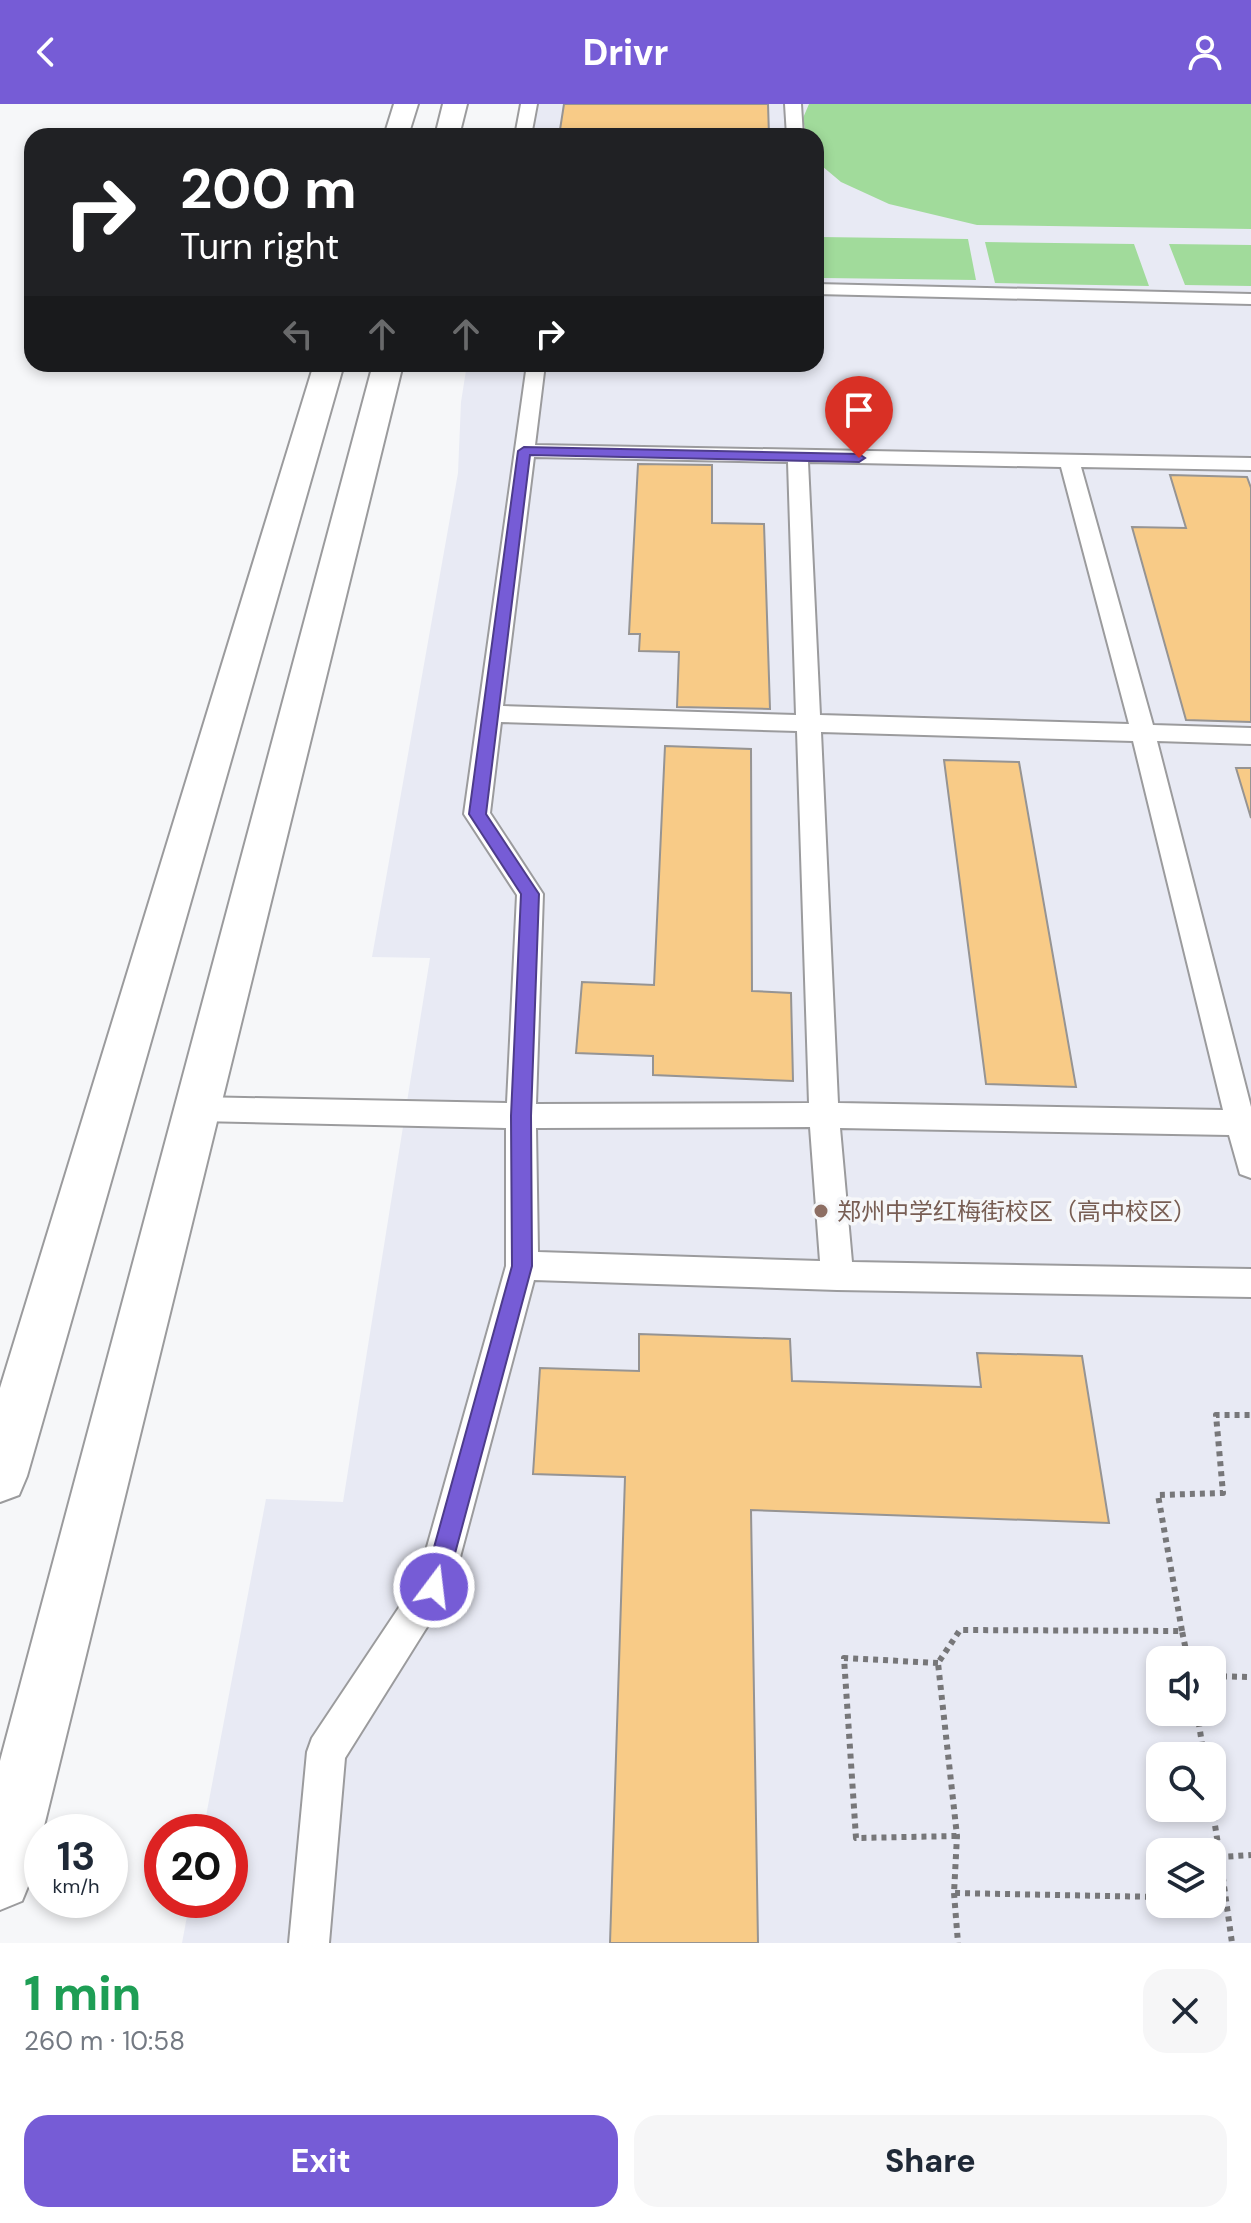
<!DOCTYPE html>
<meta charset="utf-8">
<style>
:root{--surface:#fff;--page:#f6f6f7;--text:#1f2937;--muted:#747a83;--accent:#765cd6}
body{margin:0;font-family:"DM Sans","Noto Sans SC",sans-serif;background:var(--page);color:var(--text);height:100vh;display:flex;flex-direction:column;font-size:30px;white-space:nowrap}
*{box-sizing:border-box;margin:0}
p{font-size:26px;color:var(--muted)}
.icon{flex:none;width:44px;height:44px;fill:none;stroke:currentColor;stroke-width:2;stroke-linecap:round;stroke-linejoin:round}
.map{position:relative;height:1839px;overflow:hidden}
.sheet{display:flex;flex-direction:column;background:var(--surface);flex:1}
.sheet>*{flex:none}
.hud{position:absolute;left:24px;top:24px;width:800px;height:244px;border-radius:24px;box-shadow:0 4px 12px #0003;background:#202124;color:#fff;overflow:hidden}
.controls{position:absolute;left:1146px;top:1542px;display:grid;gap:16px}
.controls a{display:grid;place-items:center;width:80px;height:80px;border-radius:16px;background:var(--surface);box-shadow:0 4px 12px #0003;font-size:40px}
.speed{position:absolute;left:24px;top:1710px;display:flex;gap:16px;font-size:40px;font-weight:700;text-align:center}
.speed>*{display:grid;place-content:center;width:104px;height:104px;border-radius:50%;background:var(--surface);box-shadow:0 4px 12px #0003;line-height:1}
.speed small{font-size:20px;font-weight:400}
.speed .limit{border:12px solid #d22;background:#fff;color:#111}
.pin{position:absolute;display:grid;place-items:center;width:68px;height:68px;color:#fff;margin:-82px -34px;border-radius:50% 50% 50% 0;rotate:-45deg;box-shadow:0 0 8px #0007}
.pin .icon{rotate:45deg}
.me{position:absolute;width:88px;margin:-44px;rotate:15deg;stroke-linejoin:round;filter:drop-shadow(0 0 6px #0008)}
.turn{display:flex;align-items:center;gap:28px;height:168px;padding:0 24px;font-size:36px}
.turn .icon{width:104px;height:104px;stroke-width:2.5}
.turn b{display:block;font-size:56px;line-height:68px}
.lanes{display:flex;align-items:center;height:76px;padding:0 24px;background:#0003;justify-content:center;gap:40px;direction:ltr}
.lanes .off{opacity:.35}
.round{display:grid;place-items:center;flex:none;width:84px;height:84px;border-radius:24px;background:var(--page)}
.summary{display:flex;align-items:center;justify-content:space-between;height:136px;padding:0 24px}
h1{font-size:48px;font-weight:800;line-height:60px;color:#1e9e55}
.primary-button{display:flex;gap:16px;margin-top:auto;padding:16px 24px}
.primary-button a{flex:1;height:92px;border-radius:24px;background:var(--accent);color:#fff;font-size:32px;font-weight:800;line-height:92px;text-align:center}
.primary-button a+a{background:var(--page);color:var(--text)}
header{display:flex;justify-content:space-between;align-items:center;height:104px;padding:0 24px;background:var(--accent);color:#fff;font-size:36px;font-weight:800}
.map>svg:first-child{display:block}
</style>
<header><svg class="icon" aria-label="back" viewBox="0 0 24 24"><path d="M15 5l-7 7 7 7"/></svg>Drivr<svg class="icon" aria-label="person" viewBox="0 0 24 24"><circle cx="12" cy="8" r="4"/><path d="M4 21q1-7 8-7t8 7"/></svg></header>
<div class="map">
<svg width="1251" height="1839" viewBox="0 0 1251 1839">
<rect width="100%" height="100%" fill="#f6f7f9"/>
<path fill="#e8eaf4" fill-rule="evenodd" d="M520 0H1251V1839H182L190 1796H230V1728H203L266 1395 343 1398 430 854 372 853 458 369 461 298 467 260H816V32H513ZM1160 1556H1212V1608H1160ZM1160 1652H1212V1704H1160ZM1160 1748H1212V1800H1160Z"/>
<path fill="#a1db9b" d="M809 0H1251V125L977 121 889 100 841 78 816 57V32H806L803 14Z
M820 133 968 135 976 176 824 174Z
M985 138 1134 140 1149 182 995 179Z
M1169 140 1251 141V182L1185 181Z"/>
<path fill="#f8cb87" stroke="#969493" stroke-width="2" d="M564 0H768L769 32H559Z
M638 360 712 361V419L764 420 770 605 677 603 679 548 639 547 640 530H629Z
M1170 371 1247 373 1251 384V618L1186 616 1132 423 1186 424Z
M665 642 751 645 752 887 791 889 793 977 653 971V952L576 949 582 878 654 881Z
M944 656 1019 658 1076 983 986 980Z
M1236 664H1251V714Z
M639 1230 790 1235 792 1277 981 1283 977 1249 1082 1252 1109 1419 751 1406 758 1839H610L625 1373 533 1370 540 1264 639 1267Z"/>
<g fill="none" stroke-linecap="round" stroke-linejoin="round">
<g stroke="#9b9b9d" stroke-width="4">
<path id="service" d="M521 0H537L531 32H515Z
M785 0H801L803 32H787Z
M816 180 1251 190V200L816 190Z
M527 260H545L535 341 1251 354V366L1081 363 1153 621 1251 624V640L1157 637 1251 1003V1074L1240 1070 1229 1031 840 1024 852 1158 1251 1165V1193L837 1186 534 1176 452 1483 345 1654 329 1839H289L307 1648 312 1634 418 1475 506 1162V1024L198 1017 188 1014 183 1005 188 996 198 993 507 999 517 791 464 710ZM534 353 788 358 796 611 503 602ZM808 358 1061 363 1129 620 820 611ZM501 618 797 627 809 999 536 1000 543 790 490 709ZM821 628 1133 637 1223 1006 838 999ZM810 1023 820 1157 538 1148 536 1024Z"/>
</g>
<g stroke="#9b9b9d" stroke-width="4">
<path id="tertiary" d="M394 0H418L408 32H384Z
M443 0H467L459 32H435Z
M314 260H344L27 1372 19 1391 0 1398V1284Z
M373 260H403L31 1775 22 1797 0 1806V1657Z"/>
</g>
<path stroke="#777779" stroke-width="6" stroke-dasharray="5 5" stroke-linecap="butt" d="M1182 1527 1158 1391 1223 1389 1216 1311H1251
M938 1559 844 1554 856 1734 957 1732
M1212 1572 1251 1573
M1197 1608 1204 1652
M1212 1702 1220 1753 1251 1751
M1220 1753 1232 1839
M954 1789 958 1839
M1160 1793 954 1789 957 1732 938 1559 960 1526 1182 1527 1188 1556
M1212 1795H1226"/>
<use href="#service" fill="#fff" fill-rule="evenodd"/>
<use href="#tertiary" fill="#fff" fill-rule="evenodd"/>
</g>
<path fill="#765cd6" stroke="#4d3c8b" stroke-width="2" d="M524 343 859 350 865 354 859 358 530 351 486 710 539 790 531 1012 532 1162 446 1483 442 1491 434 1494 426 1491 423 1483 512 1162 511 1012 521 790 469 710 518 347Z"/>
<circle fill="#8d6e63" stroke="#f6f7f9" stroke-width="3" cx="821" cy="1107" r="8"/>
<g text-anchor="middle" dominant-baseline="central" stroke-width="7" stroke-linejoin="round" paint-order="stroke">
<g font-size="24" fill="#785e54" stroke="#f6f7f9" text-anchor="start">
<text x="837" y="1107">郑州中学红梅街校区（高中校区）</text>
</g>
</g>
</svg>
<div class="controls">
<a><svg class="icon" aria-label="sound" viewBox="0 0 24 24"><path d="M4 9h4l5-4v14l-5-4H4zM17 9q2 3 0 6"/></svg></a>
<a><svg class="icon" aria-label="search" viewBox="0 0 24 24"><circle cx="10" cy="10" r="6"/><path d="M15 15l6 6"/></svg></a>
<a><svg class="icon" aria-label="layers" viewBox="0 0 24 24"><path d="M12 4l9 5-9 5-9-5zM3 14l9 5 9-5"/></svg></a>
</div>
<div class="speed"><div>13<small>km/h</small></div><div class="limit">20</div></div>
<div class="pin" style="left:859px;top:354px;background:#d93025"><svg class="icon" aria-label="arrive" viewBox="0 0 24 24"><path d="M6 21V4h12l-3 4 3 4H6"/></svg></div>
<svg class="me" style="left:434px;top:1483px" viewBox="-20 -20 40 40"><circle r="17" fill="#765cd6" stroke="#fff" stroke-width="3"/><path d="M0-11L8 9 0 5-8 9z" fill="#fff"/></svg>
<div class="hud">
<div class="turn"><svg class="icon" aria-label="right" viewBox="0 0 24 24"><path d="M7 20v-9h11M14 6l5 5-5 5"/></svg><div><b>200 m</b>Turn right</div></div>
<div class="lanes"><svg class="icon off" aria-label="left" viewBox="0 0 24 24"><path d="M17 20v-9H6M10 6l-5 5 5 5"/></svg><svg class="icon off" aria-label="ahead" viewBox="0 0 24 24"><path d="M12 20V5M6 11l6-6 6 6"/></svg><svg class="icon off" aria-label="ahead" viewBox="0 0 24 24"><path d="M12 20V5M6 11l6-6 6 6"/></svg><svg class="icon" aria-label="right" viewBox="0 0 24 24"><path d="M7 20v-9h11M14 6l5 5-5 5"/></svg></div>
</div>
</div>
<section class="sheet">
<div class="summary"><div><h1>1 min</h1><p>260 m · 10:58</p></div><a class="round"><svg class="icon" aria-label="close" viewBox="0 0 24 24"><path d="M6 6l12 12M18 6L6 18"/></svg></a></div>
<div class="primary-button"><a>Exit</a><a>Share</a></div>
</section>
